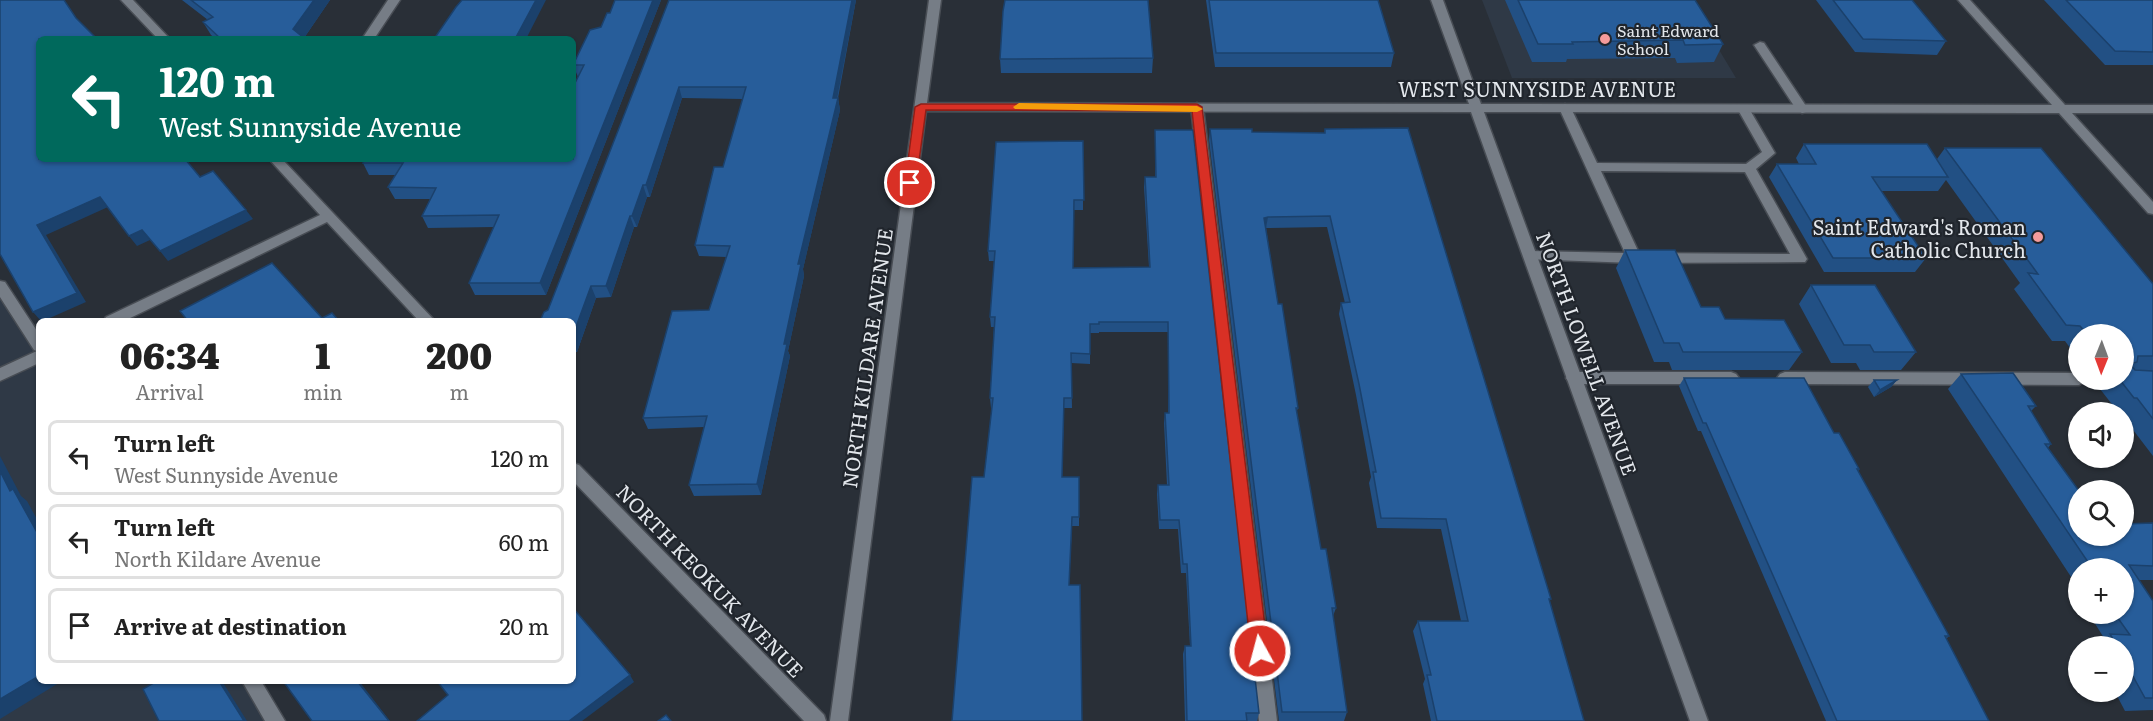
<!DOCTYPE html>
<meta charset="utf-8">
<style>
:root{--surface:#fff;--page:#f2f2f2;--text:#222;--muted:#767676;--line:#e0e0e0}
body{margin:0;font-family:Literata,serif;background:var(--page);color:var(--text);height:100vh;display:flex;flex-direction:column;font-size:22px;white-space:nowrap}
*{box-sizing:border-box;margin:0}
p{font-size:20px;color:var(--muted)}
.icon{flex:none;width:33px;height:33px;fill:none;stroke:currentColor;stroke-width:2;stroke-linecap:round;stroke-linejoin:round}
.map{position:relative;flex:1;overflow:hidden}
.details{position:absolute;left:36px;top:318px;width:540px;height:366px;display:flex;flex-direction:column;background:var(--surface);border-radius:9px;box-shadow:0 2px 4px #0004}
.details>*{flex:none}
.banner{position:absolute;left:36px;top:36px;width:540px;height:126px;border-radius:9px;box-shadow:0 2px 4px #0004;background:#00695c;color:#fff;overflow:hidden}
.needle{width:39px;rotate:181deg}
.controls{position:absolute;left:2068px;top:324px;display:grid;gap:12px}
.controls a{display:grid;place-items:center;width:66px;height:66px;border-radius:50%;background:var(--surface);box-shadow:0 2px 4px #0004;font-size:30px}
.pin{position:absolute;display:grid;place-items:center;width:51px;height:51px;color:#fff;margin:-26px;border:3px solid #fff;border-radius:50%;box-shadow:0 2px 6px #0007}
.me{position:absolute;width:66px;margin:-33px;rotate:353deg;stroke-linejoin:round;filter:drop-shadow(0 0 4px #0008)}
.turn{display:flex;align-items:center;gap:21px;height:126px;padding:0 24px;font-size:27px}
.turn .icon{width:78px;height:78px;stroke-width:2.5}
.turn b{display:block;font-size:42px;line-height:51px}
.eta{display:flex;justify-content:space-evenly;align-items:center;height:102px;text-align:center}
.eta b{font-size:36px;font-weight:800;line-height:42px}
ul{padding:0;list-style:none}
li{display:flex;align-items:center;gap:18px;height:75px;margin:0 12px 9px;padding:0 12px;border:3px solid var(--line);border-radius:9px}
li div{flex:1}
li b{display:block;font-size:22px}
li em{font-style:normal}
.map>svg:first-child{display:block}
</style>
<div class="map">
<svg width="2153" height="721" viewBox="0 0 2153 721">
<rect width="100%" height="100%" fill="#292f37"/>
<path fill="#2f3946" d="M1482 0H1689L1736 78H1512Z
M0 290 39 351V681H249L275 721H0Z"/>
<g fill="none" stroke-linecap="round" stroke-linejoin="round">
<g stroke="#484d54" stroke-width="3">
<path id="lane" d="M1760 42 1764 43 1808 109 1806 112 1802 113 1796 109 1754 45Z
M1197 103 1203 107 1277 721H1259L1191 107Z
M1565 104 1571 108 1597 163 1746 164 1762 152 1737 108 1739 105H1747L1775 153 1756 169 1807 259 1805 262 1634 263 1525 259 1523 256 1525 253 1530 251 1625 253 1559 108ZM1601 171 1745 172 1790 254 1639 253Z
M0 281 5 282 39 334V352L34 350 0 297Z
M1574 372H1731L1736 374 1739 378 1736 382 1731 384H1574L1569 382 1566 378 1569 374Z
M1785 372 2079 373V380H2086L2079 385 1785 384 1780 382 1777 378 1780 374Z
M242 681H261L285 721H265Z"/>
</g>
<g stroke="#484d54" stroke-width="3">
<path id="street" d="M121 0H133L170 39H158Z
M388 0H400L374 39H362Z
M929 0H941L927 103 1469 104 1431 0H1443L1481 104 2052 105 1958 0H1970L2065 105H2153V113H2072L2153 202V214L2148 213 2059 113 1484 112 1708 721H1690L1471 112 926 111 848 721H830Z
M269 159H282L435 321H419L327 222 124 321H104L106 317 320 215Z
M39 350V363L0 381V368Z
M573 463 579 465 824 715 826 721H804L573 481Z"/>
</g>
<use href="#lane" fill="#767d86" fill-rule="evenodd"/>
<use href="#street" fill="#767d86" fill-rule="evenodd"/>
</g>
<path fill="#225084" d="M182 0H330L304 38V39H216L211 35 203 22 208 20Z
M615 0H661L546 295H475L469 283 494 227 428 228 422 216 430 199H395L388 187 396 175H369L363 163 573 159 578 77 573 65 601 27 610 13Z
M669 0H856L838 98 840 110 803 269 804 276 788 351 790 356 761 495 694 496 689 485 704 427 648 429 643 418 709 310 726 257 699 256 695 245 723 167 743 99 682 98 650 197H647L637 227H634L611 297 596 298 577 352H573V321L548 310Z
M1206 0H1378L1394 53 1391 67H1215Z
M1505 0H1695L1723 44 1714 62 1677 63 1675 58 1567 59 1566 62H1532Z
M1816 0H1912L1946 41 1937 55 1855 52Z
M2044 0H2153V65H2105Z
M1153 58 1152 73H1001L1000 59Z
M1210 129 1252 132 1324 133 1325 129 1551 599 1549 601 1584 721H1431L1423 684 1425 679 1413 631 1418 621H1461L1441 529 1377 528 1369 483 1371 477 1356 395 1339 314 1341 303H1345L1327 227 1266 228 1278 304 1298 408 1296 413 1321 549 1336 608 1333 616 1347 712 1344 721H1279L1209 140Z
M1155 130 1259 713 1257 721H1185L1183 654 1185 646H1190L1186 573H1181L1178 529H1159L1157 494 1158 485H1167L1164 423 1165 413H1168V332H1099V333H1090V364L1071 363 1072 408H1064L1062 477H1079V526H1072L1069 585 1082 721 984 477 992 408H991L990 398 994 327H991L990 317 994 261H989L988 251 1083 141V210H1074L1073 268 1149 267 1144 187 1145 177H1155Z
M1804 144 1937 159 1945 148 2153 284V456L2124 418V412H2118L2093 380H2124V334H2079V360L2065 341H2052L2014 289 2020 283 1946 180 1938 191H1881L1926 258 1915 272H1824L1769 177 1777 164H1799L1796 158Z
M1625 250 1701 307 1725 319 1802 352 1789 370H1672L1669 362H1654L1616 268Z
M1811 285 1916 352 1901 370H1860L1856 363H1831L1799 304Z
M1961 374 2036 406 2031 411 2051 444 2048 448 2079 536 2153 523V580H2139L2153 601V710L2125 711 2115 692H2124V646H2093L2104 638 2089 614H2124V568H2079V589L1948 389Z
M1684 378 1834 433 1859 469 1858 472 1949 636 1946 639 1989 721H1826L1701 431H1698L1679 386Z
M1874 380H1897L1891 387 1874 397 1868 387Z"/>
<path fill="#1b416c" d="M314 0H330L304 38V39H299L293 29Z
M536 0H546L526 39H515Z
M653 0H661L546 295 540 283Z
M852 0H856L837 99 838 98 840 110 803 269 804 276 788 351 790 356 761 495 757 484 784 344 798 264 833 98Z
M679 87 682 98 650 197 646 185Z
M643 185 647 197 637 227 632 216Z
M100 197 108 207 46 235 86 302 43 321H41L33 312 37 225Z
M246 210 253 219 168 261 160 251Z
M630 216 634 227 611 297 606 286Z
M1268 217 1266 228 1263 229 1264 218Z
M142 230 150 240 137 246 129 236Z
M591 286 596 298 577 352 573 344V335Z
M1897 380 1891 387 1874 397 1880 390Z
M0 456 21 496 27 501 39 523V536L10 491 0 471Z
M630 675 634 682 582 721H569Z
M39 676V681H62L0 719V699Z
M219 681H222L247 721H244Z
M357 681H359L390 721H389Z"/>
<path fill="#275d9a" stroke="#1b416c" stroke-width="1.5" d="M0 0H64L76 18 97 39H39V159H185L200 177 213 171 246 210 160 251 142 230 129 236 100 197 37 225 77 293 33 312 0 254Z
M191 0H314L293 29 304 38 303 39H221L203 22 213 17Z
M462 0H536L515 39H434L456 7Z
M615 0H653L540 283H469L499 215 422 216 436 188 388 187 403 163H363L365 159H573V87L584 65H573L590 30 601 27 607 13H610Z
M669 0H852L833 98H838L798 264H801L784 344H787L757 484 689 485 707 416 643 418 672 311 709 310 730 246 695 245 714 167H723L746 87H679L646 185H643L632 216H630L606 286H591L573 335V321H540L544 312 548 310Z
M1005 0H1148L1153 58 1000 59 1003 11Z
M1209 0H1378L1394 53H1216Z
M1518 0H1695L1723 44 1685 45 1683 40 1572 42 1573 44H1538Z
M1833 0H1912L1946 41 1863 39Z
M2066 0H2153V52L2115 51Z
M1408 128 1551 599H1549L1584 721H1437L1427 675H1431L1418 621H1468L1446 519 1381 518 1373 472H1376L1359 384 1341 303 1350 302 1330 216 1268 217 1264 218 1278 304H1282L1298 408H1296L1321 549H1326L1336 608H1332L1347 712H1282L1210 129H1252V132L1325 133V129Z
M1155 130H1193L1259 713H1246L1247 721H1187L1185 646H1191L1187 564H1183L1179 520H1160L1158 485H1169L1165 413H1169L1168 322H1099V324H1090V354L1071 353 1072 398H1064L1062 477H1079V517H1072L1069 585H1080L1082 721H952L972 477H984L993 398H990L995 317H990L995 251H988L996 142 1083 141 1084 200H1074L1073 268 1150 267 1145 177H1156Z
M1804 144H1927L1948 177H1872L1926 258H1833L1777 164H1816Z
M1945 148H2041L2153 284V356H2138L2137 362 2130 364 2135 370 2153 371V419L2137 398H2134L2120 380H2124V334H2087L2080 326 2066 325 2028 273 2038 274Z
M1625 250H1675L1701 307H1719L1725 319 1784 320 1802 352H1683L1679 343H1664Z
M272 263 322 318 332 313 339 321H188L180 311Z
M1811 285H1875L1916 352H1874L1870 345H1844Z
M2013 373 2036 406H2028L2051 444H2045L2079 491V536H2124V524L2153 523V566L2129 565 2153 601V698H2145L2124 660V646H2117L2110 634 2130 635 2115 614H2124V568H2092L1961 374Z
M1684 378H1804L1834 433H1839L1859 469H1857L1949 636H1945L1989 721H1837L1706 423H1703Z
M1874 380H1897L1880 390Z
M0 471 10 491 13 489 39 536V676L0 699Z
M573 608 630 675 569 721H417L448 695 437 681H573Z
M157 681H219L244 721H159L143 689Z
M283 681H357L389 721H312Z
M666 715 671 721H658Z"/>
<path fill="#d93025" stroke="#8d1f18" stroke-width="1.5" d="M921 104H1197L1202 107 1268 651 1266 656 1260 658 1254 656 1251 651 1192 111 926 110 916 183 910 187 905 183 915 107Z"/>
<path fill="#f59e0b" d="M1019 103 1197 106 1203 109 1197 112 1015 109 1013 107Z"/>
<g fill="#f59b9b" stroke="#20252c" stroke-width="2">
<circle cx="1605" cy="39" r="6"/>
<circle cx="2038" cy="237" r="6"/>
</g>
<g text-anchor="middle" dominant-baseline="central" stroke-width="4.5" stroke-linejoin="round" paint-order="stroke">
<g font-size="16" fill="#e3e7ec" stroke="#20252c" text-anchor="start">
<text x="1617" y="30">Saint Edward<tspan x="1617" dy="18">School</tspan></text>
</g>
<g font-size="20" fill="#e3e7ec" stroke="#20252c">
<text x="1537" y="88">WEST SUNNYSIDE AVENUE</text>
<text transform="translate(1588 353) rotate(70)">NORTH LOWELL AVENUE</text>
<text transform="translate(866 358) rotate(-82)">NORTH KILDARE AVENUE</text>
<text transform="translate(711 580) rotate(46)">NORTH KEOKUK AVENUE</text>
</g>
<g font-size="20" fill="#e3e7ec" stroke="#20252c" text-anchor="end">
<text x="2026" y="226">Saint Edward's Roman<tspan x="2026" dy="23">Catholic Church</tspan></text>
</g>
</g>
</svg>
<div class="controls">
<a><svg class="needle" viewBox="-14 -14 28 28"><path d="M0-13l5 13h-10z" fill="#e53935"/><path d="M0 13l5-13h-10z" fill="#767676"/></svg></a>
<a><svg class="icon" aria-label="sound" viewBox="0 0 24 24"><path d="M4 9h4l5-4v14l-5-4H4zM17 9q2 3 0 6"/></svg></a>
<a><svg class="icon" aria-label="search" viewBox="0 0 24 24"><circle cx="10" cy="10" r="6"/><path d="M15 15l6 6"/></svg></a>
<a>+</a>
<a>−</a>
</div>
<div class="pin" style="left:910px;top:183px;background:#d93025"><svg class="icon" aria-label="arrive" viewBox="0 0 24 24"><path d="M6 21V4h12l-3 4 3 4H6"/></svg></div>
<svg class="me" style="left:1260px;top:651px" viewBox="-20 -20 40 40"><circle r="17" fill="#d93025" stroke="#fff" stroke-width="3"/><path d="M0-11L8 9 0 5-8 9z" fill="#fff"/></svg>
<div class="banner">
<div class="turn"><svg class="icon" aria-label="left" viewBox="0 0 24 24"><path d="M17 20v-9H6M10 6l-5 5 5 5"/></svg><div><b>120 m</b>West Sunnyside Avenue</div></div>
</div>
<section class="details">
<div class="eta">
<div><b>06:34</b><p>Arrival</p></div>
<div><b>1</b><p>min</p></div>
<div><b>200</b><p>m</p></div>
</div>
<ul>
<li><svg class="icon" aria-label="left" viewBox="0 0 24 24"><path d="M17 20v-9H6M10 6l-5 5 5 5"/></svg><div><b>Turn left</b><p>West Sunnyside Avenue</p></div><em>120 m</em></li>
<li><svg class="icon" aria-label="left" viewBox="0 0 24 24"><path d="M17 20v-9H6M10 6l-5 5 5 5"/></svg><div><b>Turn left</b><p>North Kildare Avenue</p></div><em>60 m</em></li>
<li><svg class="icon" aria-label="arrive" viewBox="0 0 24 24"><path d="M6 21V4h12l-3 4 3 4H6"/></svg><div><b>Arrive at destination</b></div><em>20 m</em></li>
</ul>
</section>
</div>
